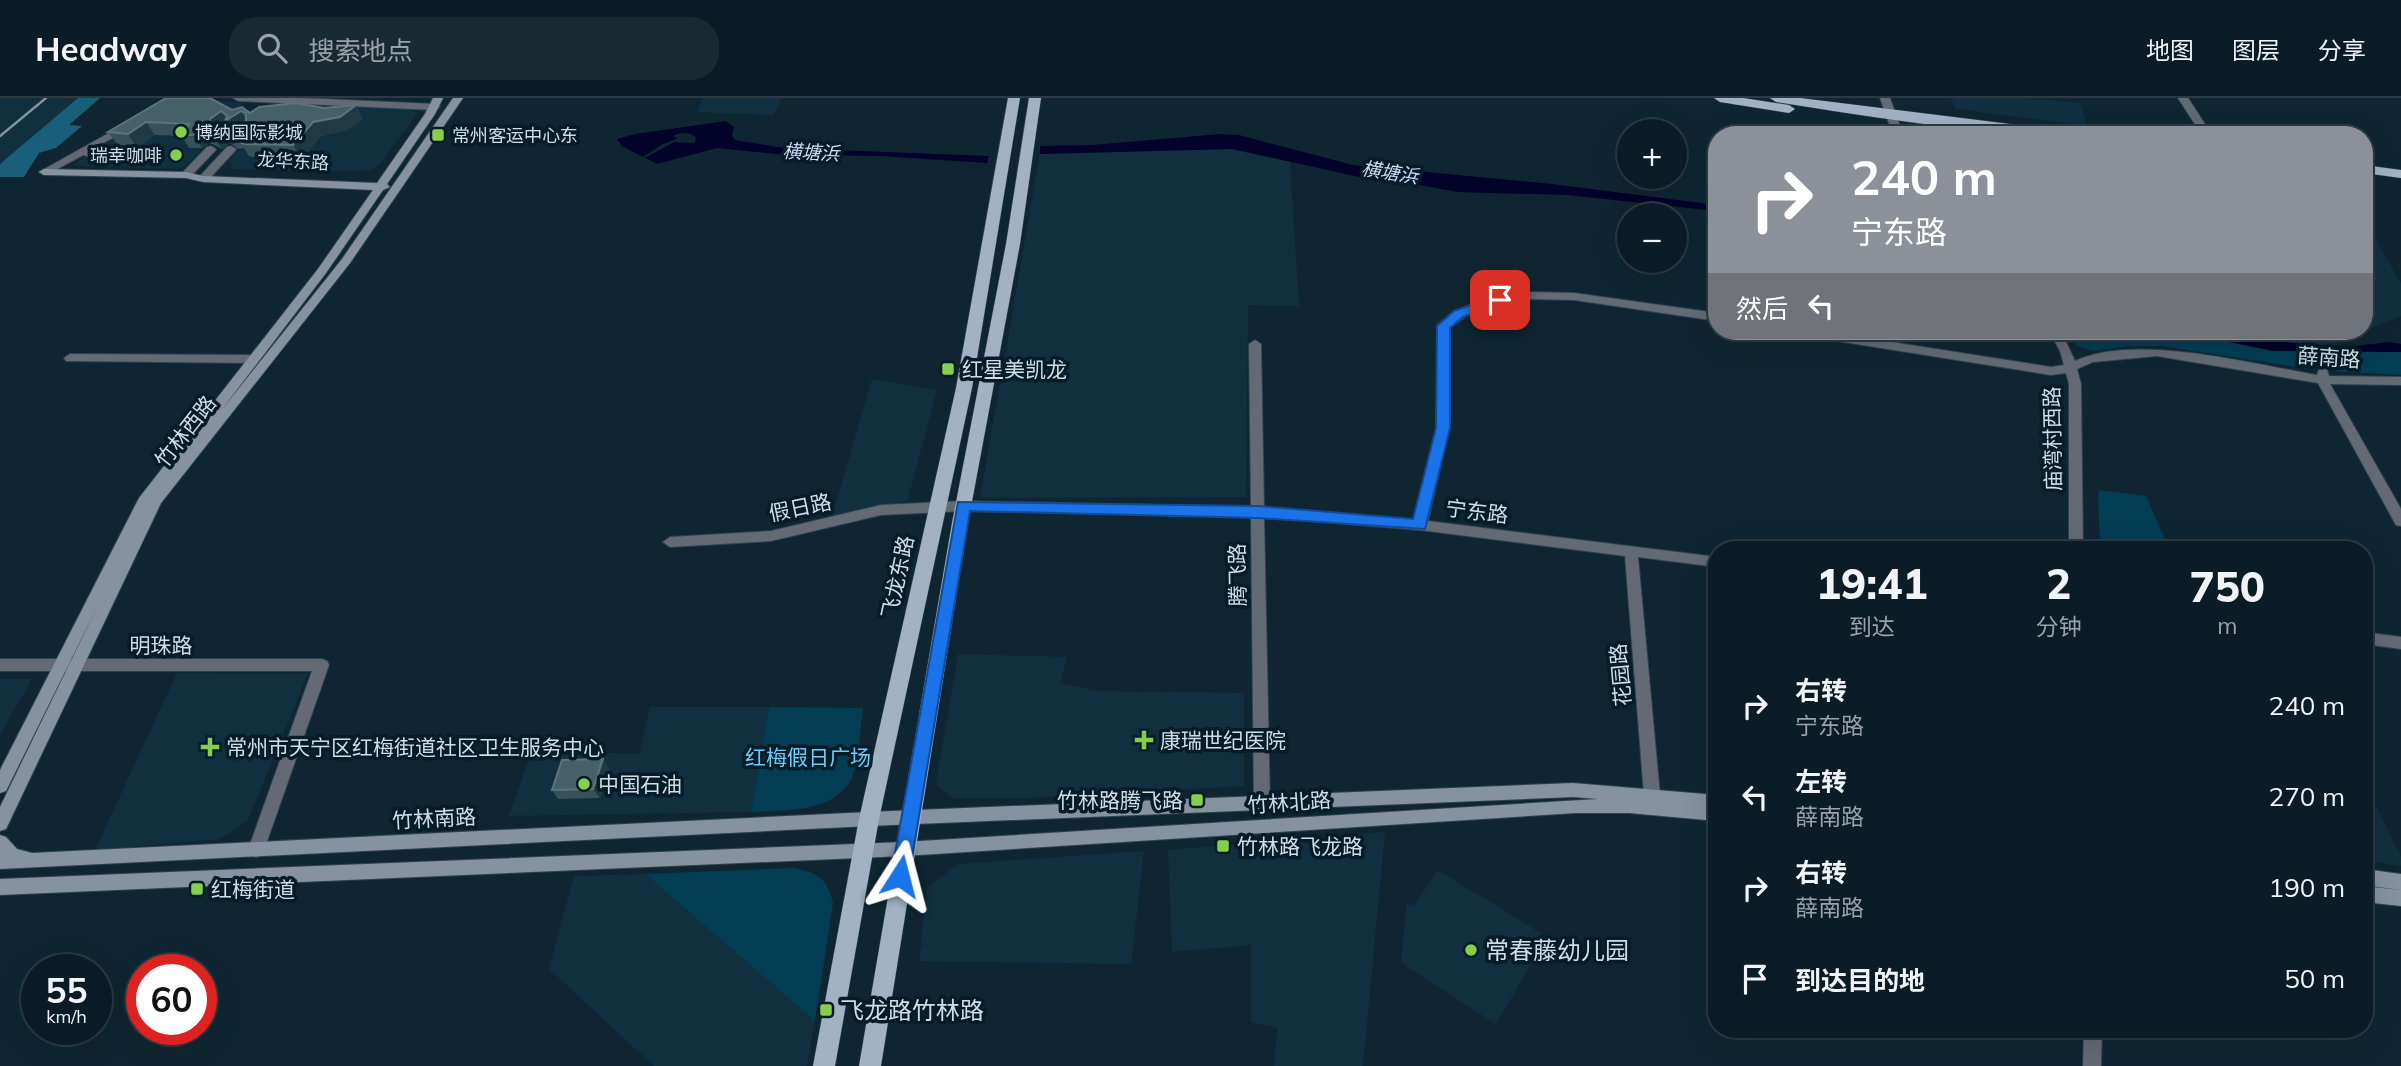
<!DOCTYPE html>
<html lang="zh">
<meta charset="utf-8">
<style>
:root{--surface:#0b1c26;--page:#192932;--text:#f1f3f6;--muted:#9aa1a7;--line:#2b3a43}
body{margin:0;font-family:Mulish,"Noto Sans SC",sans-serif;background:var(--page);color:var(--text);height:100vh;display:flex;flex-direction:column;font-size:26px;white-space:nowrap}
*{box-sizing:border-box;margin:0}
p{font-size:23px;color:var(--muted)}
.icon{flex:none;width:38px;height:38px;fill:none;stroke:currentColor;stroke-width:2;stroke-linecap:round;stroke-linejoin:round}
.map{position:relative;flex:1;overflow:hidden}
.sheet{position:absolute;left:1708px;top:443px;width:665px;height:497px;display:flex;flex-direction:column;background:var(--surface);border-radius:28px;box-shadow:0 7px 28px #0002,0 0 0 2px var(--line)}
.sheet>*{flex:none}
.guide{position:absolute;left:1708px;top:28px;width:665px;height:214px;border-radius:28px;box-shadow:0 7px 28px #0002,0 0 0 2px var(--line);background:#8c9099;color:#fff;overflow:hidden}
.buttons{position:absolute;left:1617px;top:21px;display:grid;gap:14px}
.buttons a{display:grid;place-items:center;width:70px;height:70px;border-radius:50%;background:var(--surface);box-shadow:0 7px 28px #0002,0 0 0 2px var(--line);font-size:35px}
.speed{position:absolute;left:21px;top:856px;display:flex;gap:14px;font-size:35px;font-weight:700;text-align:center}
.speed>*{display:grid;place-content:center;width:91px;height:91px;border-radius:50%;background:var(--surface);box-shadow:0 7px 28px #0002,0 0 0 2px var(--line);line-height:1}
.speed small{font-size:18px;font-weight:400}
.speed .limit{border:10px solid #d22;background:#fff;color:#111}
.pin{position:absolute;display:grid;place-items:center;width:60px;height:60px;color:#fff;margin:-30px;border-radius:14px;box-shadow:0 4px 10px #0006}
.me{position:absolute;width:77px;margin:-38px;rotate:9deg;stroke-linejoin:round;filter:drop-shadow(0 0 5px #0008)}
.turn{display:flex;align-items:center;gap:24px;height:147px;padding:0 28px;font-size:32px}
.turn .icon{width:91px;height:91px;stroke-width:2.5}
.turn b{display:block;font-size:49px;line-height:60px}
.then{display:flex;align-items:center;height:66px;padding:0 28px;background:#0003;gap:14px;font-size:26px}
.eta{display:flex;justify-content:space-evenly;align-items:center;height:119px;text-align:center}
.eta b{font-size:42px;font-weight:800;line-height:49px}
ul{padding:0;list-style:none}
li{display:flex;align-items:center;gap:21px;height:91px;padding:0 28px}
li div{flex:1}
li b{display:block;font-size:26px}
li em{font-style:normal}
header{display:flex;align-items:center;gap:42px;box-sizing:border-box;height:98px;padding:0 35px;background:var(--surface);border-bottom:2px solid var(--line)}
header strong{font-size:33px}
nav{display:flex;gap:38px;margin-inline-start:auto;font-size:24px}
.search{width:490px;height:63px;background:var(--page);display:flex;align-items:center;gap:18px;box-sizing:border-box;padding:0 24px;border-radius:28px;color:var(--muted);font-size:26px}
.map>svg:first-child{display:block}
</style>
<header>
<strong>Headway</strong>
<div class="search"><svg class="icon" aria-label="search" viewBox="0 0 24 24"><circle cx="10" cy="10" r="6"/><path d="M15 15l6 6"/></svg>搜索地点</div>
<nav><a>地图</a><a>图层</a><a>分享</a></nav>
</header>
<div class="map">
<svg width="2401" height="968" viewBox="0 0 2401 968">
<rect width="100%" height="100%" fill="#0f2632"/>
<path fill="#10303f" d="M0 0H78L0 66Z
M184 0 243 5 187 67 178 71 72 68 101 46Z
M703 0H782L773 17 697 14Z
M1951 0H2023L2080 5 2087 28 1956 11Z
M284 6 411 11 417 16 379 67 372 71 362 73 232 71 229 63 277 8Z
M1232 51 1290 64 1299 208 1248 207 1246 399 980 400 1040 56Z
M2364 119 2401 186V218L2327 248 2280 245 2274 233H2364Z
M872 281 937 292 907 404 881 406 832 419Z
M958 556 1067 559 1060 585 1097 593 1244 595V688L1029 700H952L936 686Z
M177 575 308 576 248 722 220 741 95 752Z
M0 581H32L0 637Z
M650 609H769L751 714 509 718 532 652 639 656Z
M2364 682 2401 759V768L2364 762Z
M1385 734 1363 968H1274L1278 930 1251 924V847L1172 854 1168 752Z
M1144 753 1131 866 919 863 927 789 959 766Z
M1438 772 1547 839 1496 926 1401 865 1407 804 1414 808Z
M645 776 815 923 807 968H654L549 871 574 778Z"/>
<path fill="#033d54" d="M2066 233H2176L2273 253H2303L2310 271 2162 248H2130L2093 253 2077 248Z
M2327 253 2401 254V277L2334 273Z
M2098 392 2146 398 2169 451H2100Z
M769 609 863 610C860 629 859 671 849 685 827 716 783 712 751 714Z
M793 770C818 775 827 780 833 805L815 923 645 776Z"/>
<path fill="#195e7b" d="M78 0H100L69 27 82 28 56 50 39 55 24 79H0V66Z"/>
<path fill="#03022a" d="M726 23 734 29 732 38 735 42 784 50 989 58 987 65 881 58 788 57 717 50 657 66 645 60 674 44 695 45 696 39C690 34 680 34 673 38L677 40 675 42 663 46 643 59 622 48 617 41 635 36Z
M1221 36 1239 37 1353 67 1552 86 1717 107V113L1567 97 1457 94 1415 86 1373 82 1232 51 1040 56V48L1092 47Z
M2176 233H2206L2235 240 2346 249 2389 244 2401 246V254L2273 253Z"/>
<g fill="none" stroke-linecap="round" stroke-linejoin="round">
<g stroke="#2e434f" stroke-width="2">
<path id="street" d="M233 0H302L435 6 440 9 435 12 238 3Z
M1880 0H1890L1903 37H1893Z
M2178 0H2188L2212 37H2202Z
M127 25 132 28 131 30 90 52 124 49 128 54 121 62 112 60 117 55 91 59 83 57 48 76 44 77 39 74Z
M211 48 216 51 215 53 190 79H182V75L207 49Z
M231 48 236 51 235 53 207 83H199V79L227 49Z
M1528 194 1574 195 1717 215V223L1574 202 1528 201 1489 208 1468 217 1449 230V330L1428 423 1717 459V469L1638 459 1660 697 1658 702 1652 704 1646 702 1644 697 1625 458 1420 432 1264 419 1270 707 1268 712 1262 714 1256 712 1254 707 1251 419 963 413 881 417 771 443 670 449 663 444 670 439 771 433 881 407 963 403 1251 409 1249 246 1255 242 1261 246 1264 410 1415 422 1437 330V228C1460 204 1497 197 1528 194Z
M1793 233H1821L2051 269 2064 267 2060 253 2049 233H2061L2075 263C2137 235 2250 266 2317 277L2319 271H2327L2329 278 2401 279V287L2330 286 2401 411V428L2396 427 2318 285 2157 258 2093 264 2077 271 2081 286 2083 452H2069V286L2066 275 2051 277 1799 237Z
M70 256 255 257 261 261 255 265 66 263 64 260Z
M2364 534 2401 539V551L2364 546Z
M0 561H322L327 563 329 567 264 752 262 757 256 759 250 757 248 752 312 573H0Z
M2084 931H2102L2101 968H2083Z"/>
</g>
<g stroke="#2e434f" stroke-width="2">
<path id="secondary" d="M433 0H443L435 16 387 86 390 89 383 92 326 175 220 314 342 161 453 0H463L350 165 161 405 6 731 0 733V709L100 503 6 693 0 695V672L139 400 318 171 373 92 203 84 186 80 44 77 39 74 44 71 186 74 203 78 377 85 425 16Z
M1573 685 1717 697V723L1629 715H1576L904 758 0 797V781L904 744 1598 701 1573 699 869 728 0 771V737L6 739 17 751 32 755 869 714Z
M2364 771 2401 776V792L2364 787Z
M2364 788 2401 792V808L2364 804Z"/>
</g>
<g stroke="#2e434f" stroke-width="1">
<path id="primary" d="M1008 0H1020L972 290 879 721 835 968H813L859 721 956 290Z
M1029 0H1041L1020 146 968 425 881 968H859L952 425 1006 146Z
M1714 0H1743L1789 7 1795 11 1789 15 1720 4Z
M1770 0H1800L2067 33 2073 37C1974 37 1874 19 1776 4Z
M2364 67 2401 72V80L2364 75Z"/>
</g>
<use href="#street" fill="#636a73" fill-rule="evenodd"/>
<use href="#secondary" fill="#8692a0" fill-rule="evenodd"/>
<use href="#primary" fill="#a2b2c3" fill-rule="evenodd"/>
<path stroke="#83949d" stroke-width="2.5" d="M0 38 46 0"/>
</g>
<path fill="#365258" d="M163 1 250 15 363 21 347 32 321 38 301 61 253 59 249 58 244 50 238 51 230 45 222 51 210 45 202 50H189L182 38 155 37 137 50 118 47 108 34Z
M603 661 609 671 600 700 558 701 552 692Z"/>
<path fill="#1f3a42" d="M356 7 363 21 347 32 321 38 301 61 293 47 313 24Z
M221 13 227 22 241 13 249 26 235 35 222 32 230 45 222 51 213 37 210 29V21Z
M146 24 155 37 137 50 128 36Z
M202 32 210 45 202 50 193 37Z
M603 661 609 671 600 700 593 691Z"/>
<path fill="#466067" stroke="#5c747b" stroke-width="2" fill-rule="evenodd" d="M166 0H210L232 12 242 9 250 15 259 9 296 5 324 10 356 7 340 19 313 24 293 47 245 46 241 45 239 37H230L222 32 213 37 202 32 193 37H181L189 26 146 24 128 36 108 34ZM221 13 228 18 220 29H210V21ZM241 13 246 15V23L237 30 227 29V22Z
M603 661 593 691 552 692 562 662Z"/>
<path fill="#1a73e8" stroke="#114b97" stroke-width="2" d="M1500 197 1504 199V205L1463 219 1450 230V330L1425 431 1258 420 970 413 909 778 907 784 900 787 893 784 891 778 958 404 1258 408 1413 421 1436 330 1437 228 1454 213Z"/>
<g fill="#86cf4c" stroke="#051d28" stroke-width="2.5">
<circle cx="181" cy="34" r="7"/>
<rect x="431" y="30" width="14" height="14" rx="3.5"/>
<circle cx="176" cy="57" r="7"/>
<rect x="941" y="264" width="14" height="14" rx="3.5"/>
<path d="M1140.5 631.5h7v7h7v7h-7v7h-7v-7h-7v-7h7z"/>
<path d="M206.5 638.5h7v7h7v7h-7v7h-7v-7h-7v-7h7z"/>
<circle cx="584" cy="686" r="7"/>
<rect x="1190" y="695" width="14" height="14" rx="3.5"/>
<rect x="1216" y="741" width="14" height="14" rx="3.5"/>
<rect x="190" y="784" width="14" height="14" rx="3.5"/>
<circle cx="1471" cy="852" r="7"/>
<rect x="819" y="905" width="14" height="14" rx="3.5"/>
</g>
<g text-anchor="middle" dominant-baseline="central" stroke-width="7" stroke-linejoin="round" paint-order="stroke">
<g font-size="18" fill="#d0dde5" stroke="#051d28" text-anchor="start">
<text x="195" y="34">博纳国际影城</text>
<text x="452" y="37">常州客运中心东</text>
<text x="162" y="57" text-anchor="end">瑞幸咖啡</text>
</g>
<g font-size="18" fill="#d0dde5" stroke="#051d28">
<text transform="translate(293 63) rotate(3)">龙华东路</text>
</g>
<g font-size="19" font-style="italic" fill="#cfdaf9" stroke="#051d28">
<text transform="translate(811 54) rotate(3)">横塘浜</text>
<text transform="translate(1390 74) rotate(9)">横塘浜</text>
</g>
<g font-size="21" fill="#d0dde5" stroke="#051d28">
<text transform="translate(2329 259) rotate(4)">薛南路</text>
<text transform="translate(185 333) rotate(-52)">竹林西路</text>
<text transform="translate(2052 341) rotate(-91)">庙湾村西路</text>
<text transform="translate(800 409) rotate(-12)">假日路</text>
<text transform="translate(1477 413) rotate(7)">宁东路</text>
<text transform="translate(1237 477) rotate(-91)">腾飞路</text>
<text transform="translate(897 479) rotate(-78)">飞龙东路</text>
<text x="161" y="547">明珠路</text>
<text transform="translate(1620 577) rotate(-95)">花园路</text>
<text transform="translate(1289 704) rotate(-4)">竹林北路</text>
<text transform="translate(434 720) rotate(-3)">竹林南路</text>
</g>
<g font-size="21" fill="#d0dde5" stroke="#051d28" text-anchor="start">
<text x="962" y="271">红星美凯龙</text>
<text x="1160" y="642">康瑞世纪医院</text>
<text x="226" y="649">常州市天宁区红梅街道社区卫生服务中心</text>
<text x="598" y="686">中国石油</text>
<text x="1183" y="702" text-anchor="end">竹林路腾飞路</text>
<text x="1237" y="748">竹林路飞龙路</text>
<text x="211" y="791">红梅街道</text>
</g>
<g font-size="21" fill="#6ccbf9" stroke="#051d28">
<text x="808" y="659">红梅假日广场</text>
</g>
<g font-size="24" fill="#d0dde5" stroke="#051d28" text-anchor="start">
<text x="1485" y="852">常春藤幼儿园</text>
<text x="840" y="912">飞龙路竹林路</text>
</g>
</g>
</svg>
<div class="buttons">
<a>+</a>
<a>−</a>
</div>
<div class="speed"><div>55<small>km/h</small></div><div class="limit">60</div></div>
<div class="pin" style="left:1500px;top:202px;background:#d93025"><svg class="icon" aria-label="arrive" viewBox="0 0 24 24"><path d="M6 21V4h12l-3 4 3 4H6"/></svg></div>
<svg class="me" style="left:900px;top:778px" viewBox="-20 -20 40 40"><path d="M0-17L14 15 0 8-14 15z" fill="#1a73e8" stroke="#fff" stroke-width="4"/></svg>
<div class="guide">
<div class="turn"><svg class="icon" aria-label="right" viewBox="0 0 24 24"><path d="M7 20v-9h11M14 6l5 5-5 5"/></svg><div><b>240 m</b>宁东路</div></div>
<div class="then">然后<svg class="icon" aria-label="left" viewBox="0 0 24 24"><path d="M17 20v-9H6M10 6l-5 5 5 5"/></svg></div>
</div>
<section class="sheet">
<div class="eta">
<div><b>19:41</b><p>到达</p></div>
<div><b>2</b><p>分钟</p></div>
<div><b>750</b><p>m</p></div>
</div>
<ul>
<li><svg class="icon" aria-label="right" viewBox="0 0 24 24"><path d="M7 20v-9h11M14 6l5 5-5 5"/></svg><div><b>右转</b><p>宁东路</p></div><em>240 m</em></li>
<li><svg class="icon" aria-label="left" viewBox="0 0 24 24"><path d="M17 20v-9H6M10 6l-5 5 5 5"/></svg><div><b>左转</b><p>薛南路</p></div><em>270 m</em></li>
<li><svg class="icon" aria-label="right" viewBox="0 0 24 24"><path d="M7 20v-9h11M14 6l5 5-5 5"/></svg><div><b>右转</b><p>薛南路</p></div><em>190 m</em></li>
<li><svg class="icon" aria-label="arrive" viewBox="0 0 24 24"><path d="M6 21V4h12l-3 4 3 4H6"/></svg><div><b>到达目的地</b></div><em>50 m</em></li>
</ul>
</section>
</div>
